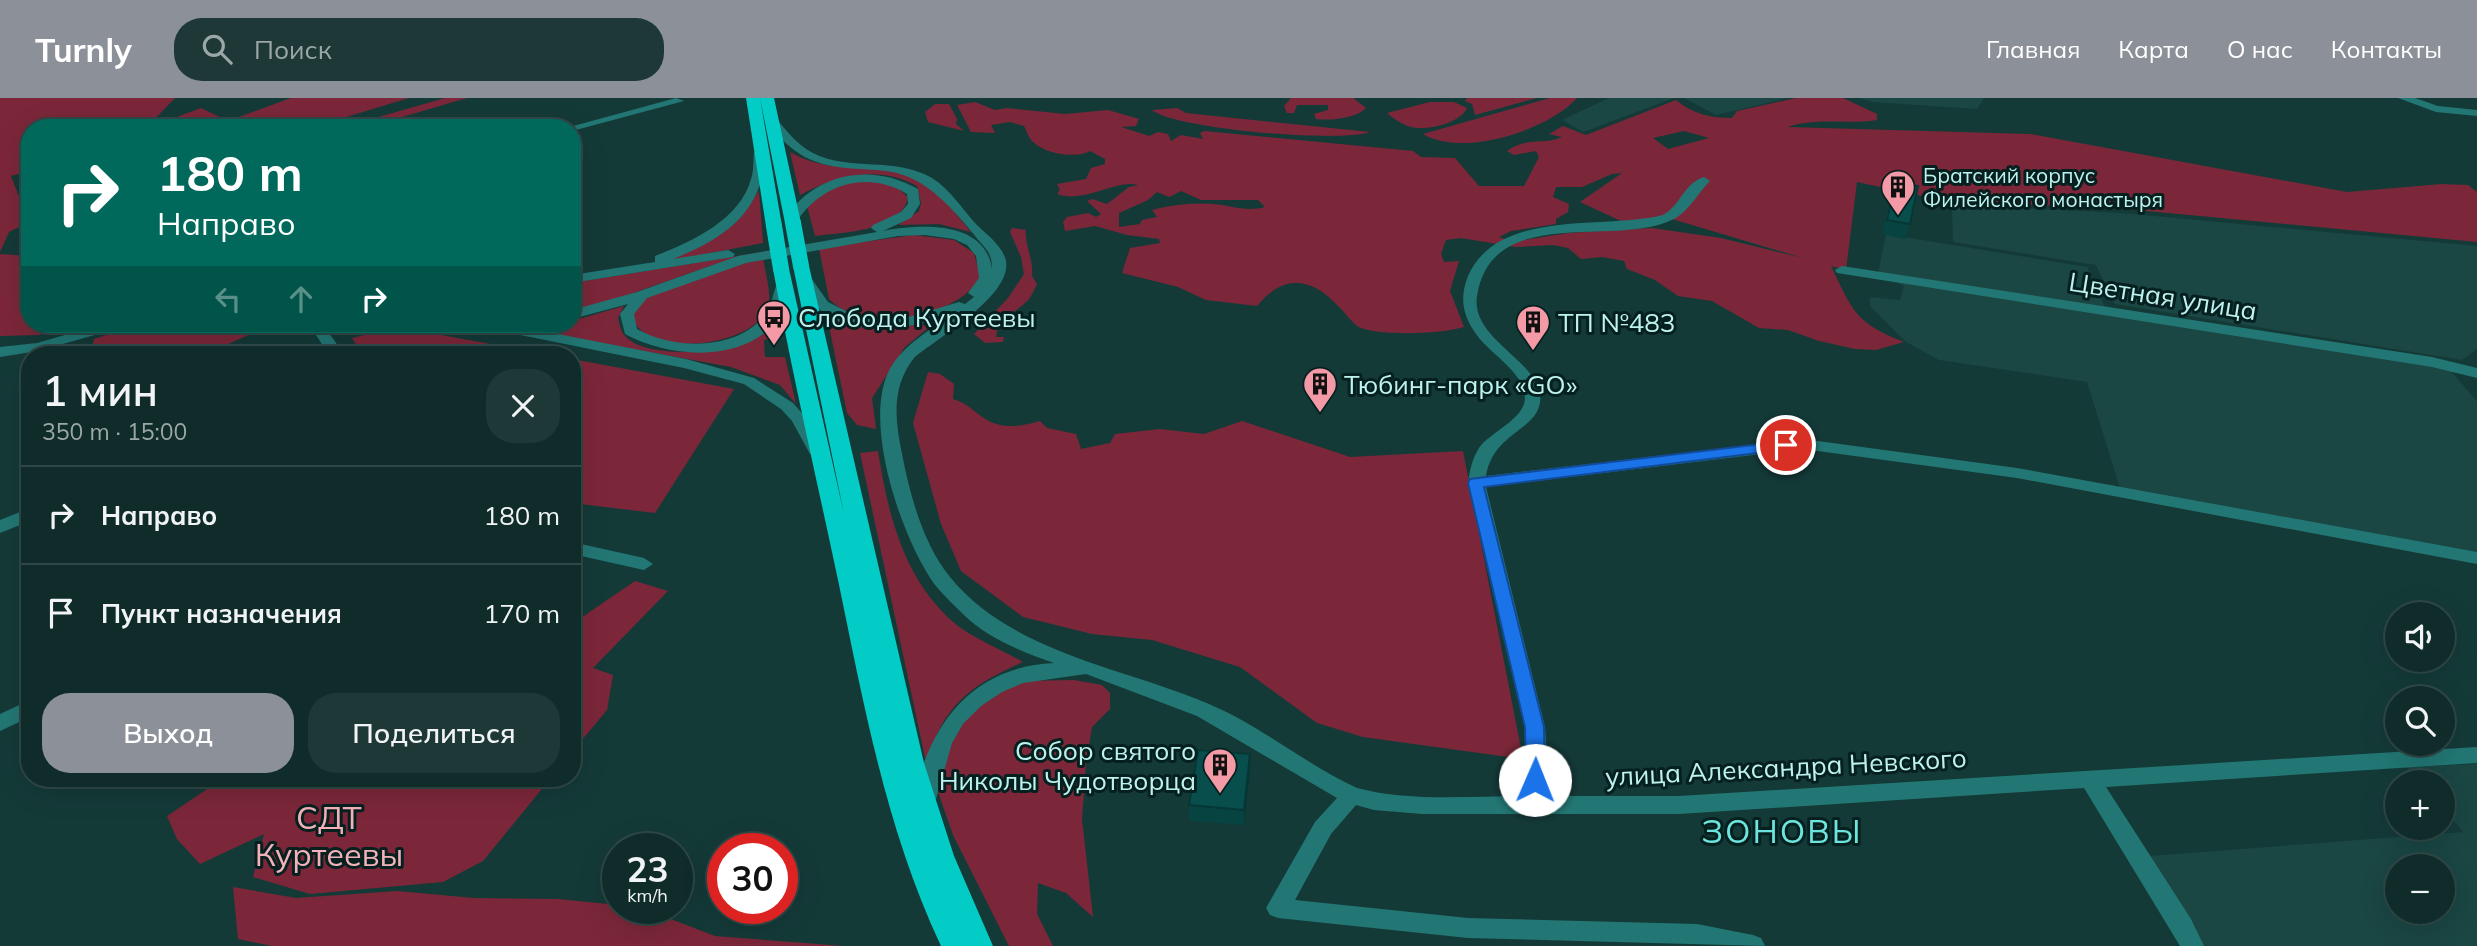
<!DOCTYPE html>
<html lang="ru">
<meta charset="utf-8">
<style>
:root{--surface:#0f2c2a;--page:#1d3836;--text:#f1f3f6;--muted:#9ba7a8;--line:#2f4847;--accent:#8c9099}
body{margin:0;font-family:Mulish,sans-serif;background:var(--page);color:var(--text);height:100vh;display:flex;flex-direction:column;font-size:26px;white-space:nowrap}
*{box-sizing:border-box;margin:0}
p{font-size:23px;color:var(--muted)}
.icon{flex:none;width:38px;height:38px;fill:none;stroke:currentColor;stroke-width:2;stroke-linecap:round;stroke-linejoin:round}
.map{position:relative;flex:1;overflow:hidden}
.drawer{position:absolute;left:21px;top:248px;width:560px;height:441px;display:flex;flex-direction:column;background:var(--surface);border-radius:28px;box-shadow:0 7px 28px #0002,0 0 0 2px var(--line)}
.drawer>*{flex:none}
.top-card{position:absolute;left:21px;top:21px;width:560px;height:214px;border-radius:28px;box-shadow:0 7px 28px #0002,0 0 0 2px var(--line);background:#00695c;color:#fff;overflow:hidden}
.buttons{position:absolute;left:2385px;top:504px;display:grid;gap:14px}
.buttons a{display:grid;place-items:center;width:70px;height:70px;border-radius:50%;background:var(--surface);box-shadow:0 7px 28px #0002,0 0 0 2px var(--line);font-size:35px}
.speed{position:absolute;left:602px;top:735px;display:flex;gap:14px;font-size:35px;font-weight:700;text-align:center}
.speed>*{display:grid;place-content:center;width:91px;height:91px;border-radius:50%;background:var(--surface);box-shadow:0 7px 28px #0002,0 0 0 2px var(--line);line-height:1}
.speed small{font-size:18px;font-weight:400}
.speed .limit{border:10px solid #d22;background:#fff;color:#111}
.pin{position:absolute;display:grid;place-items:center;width:60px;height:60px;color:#fff;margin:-30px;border:4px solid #fff;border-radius:50%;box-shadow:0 2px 7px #0007}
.me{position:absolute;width:77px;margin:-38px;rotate:1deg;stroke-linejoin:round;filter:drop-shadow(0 0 5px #0008)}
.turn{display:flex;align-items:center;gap:24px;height:147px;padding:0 21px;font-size:32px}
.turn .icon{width:91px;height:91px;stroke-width:2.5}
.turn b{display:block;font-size:49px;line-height:60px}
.lanes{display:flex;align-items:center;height:66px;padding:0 21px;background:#0003;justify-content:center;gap:35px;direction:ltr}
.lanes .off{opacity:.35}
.round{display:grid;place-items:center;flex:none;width:74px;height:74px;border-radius:28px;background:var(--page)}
.head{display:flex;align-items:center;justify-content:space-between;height:119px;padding:0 21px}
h1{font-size:42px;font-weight:600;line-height:52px}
.action{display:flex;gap:14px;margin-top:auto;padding:14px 21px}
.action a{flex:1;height:80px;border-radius:28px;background:var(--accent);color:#fff;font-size:28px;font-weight:600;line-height:80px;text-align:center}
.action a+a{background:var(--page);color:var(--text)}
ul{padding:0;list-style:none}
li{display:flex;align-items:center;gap:21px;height:98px;padding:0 21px;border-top:2px solid var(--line)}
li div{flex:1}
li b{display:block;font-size:26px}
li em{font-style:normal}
header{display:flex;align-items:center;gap:42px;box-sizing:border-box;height:98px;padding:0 35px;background:var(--accent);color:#fff}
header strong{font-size:33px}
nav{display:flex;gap:38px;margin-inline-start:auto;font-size:24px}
.search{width:490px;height:63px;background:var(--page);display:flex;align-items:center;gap:18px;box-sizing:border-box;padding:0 24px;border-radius:28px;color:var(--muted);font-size:26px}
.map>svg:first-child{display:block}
</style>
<header>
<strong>Turnly</strong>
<div class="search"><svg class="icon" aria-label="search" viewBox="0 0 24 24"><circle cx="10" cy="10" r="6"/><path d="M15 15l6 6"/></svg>Поиск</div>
<nav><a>Главная</a><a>Карта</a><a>О нас</a><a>Контакты</a></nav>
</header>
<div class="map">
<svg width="2477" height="848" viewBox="0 0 2477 848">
<rect width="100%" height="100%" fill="#143a38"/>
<path fill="#1a4643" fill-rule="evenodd" d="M1609 0H1674L1583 34 1562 22Z
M1684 0H1788L1716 17Z
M1859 0H1984L1977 11 1872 4Z
M1952 107 2122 115 2477 148V251L2462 262 2115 206 2096 167 1953 144Z
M1886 136 2087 169 2105 209 2440 261 2477 303V458L2120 390 2087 284 1939 262 1906 244 1870 208V199L1900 202 1904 188 1878 176Z
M2477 666V848H2198L2149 758 2463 734 2443 710V684H2419L2406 669ZM2398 768H2443V814H2398Z"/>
<path fill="#7b2739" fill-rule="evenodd" d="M0 0H175L146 30H30V73L11 78 29 124 9 134 0 154Z
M291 0H409L310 30H147L201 10 228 23Z
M445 0H467L365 30H340Z
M1291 0H1353L1366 10C1357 20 1330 23 1316 21L1314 16 1328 12V7H1297L1294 15H1287L1284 8Z
M1467 0H1537L1475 17 1472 6 1465 3Z
M1550 0H1577C1549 32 1462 60 1423 36Z
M1796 0H1843L1877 16V22C1847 27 1818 19 1788 29L2030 36 2347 94 2442 86 2468 87 2477 94V144L2125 111 1945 103 1857 84 1846 172 1831 168C1853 214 1856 225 1904 244L1876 252 1855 251 1819 243 1788 232 1759 230 1712 203 1678 198 1655 182 1627 171 1624 163 1602 159 1581 161 1568 150 1553 147 1516 149 1461 140 1446 142 1441 156 1444 164 1459 163 1450 193 1464 229C1442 236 1383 238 1361 230 1353 227 1345 214 1338 208 1311 179 1283 176 1257 208L1206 202 1178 189 1122 175 1130 150 1160 145 1159 141 1127 137 1095 128 1065 133 1063 124 1067 119 1088 115 1096 119 1101 116 1087 103 1092 101 1107 106 1129 89 1138 87C1115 81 1085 106 1057 96L1060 92 1057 86 1086 81 1091 70 1105 66V61L1090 53C1076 61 1044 56 1032 43 1029 40 1026 32 1024 28L1010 24 991 27 995 35 971 34 957 7 975 4 995 12 1007 10 1065 16 1108 12 1139 21 1136 28 1121 29 1149 38 1158 34 1168 36 1171 43 1181 37 1203 41 1200 35 1204 33 1413 53 1421 59 1455 60 1479 88H1524L1539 59 1536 53 1514 57 1507 53C1529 38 1541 48 1562 39L1549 36 1563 28 1586 37 1676 2C1693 16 1710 20 1732 20L1737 13ZM1684 33 1709 40 1668 51 1653 40ZM1622 75 1580 104 1621 123 1672 121 1803 160 1721 140 1652 130 1568 135 1512 144 1499 139 1511 133 1556 126V121L1568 114 1569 106 1553 99 1556 89H1582L1612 76ZM1181 93 1201 102H1258L1265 109C1249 113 1238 110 1222 107 1198 104 1174 106 1152 112L1157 119 1142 122 1140 126 1119 129V115L1148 102 1157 94 1169 99Z
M1430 4H1454L1467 10C1461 25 1427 33 1411 29 1403 27 1394 21 1387 15Z
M935 6H949L957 21 956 26 964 33 928 24 925 14Z
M1177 10 1186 15 1370 34C1339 45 1175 31 1152 12Z
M790 54C832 80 891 61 926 86 943 97 957 118 971 134L939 126 898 127 919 113 921 105 917 88C879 66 835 78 800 97Z
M854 83C873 84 895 82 908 100 900 134 844 134 815 138L807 108 816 95Z
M759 93 763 145 658 165 747 109Z
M1012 130 1026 132C1024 145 1034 162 1032 178L1037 186C1035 190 1032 197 1029 201 1018 214 998 219 996 239H1004L1003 244 985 245 974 236 1008 200 1024 176 1021 159 1010 134Z
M914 137 954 142 974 155 981 180C954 220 865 239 829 201L819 150Z
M762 154C697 168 637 198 572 213V185Z
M0 156 30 158V226H79L39 237 0 238Z
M763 160C765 174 772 196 768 209 758 245 654 264 632 221L635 211 643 201 744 164Z
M624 208 618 220C620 229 622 238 631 243 652 258 713 256 737 247 750 243 762 230 772 222L777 239 764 242 765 259H785L796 306 780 287 731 269 503 227 572 226V223Z
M826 214C855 231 888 234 920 225L928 230 905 249 872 300 876 331 857 327 847 315Z
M141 226H257V233L204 257H91L94 241Z
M397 229 551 257 361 255 352 240Z
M572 261 734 291 655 415 572 405V396L578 388 572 386Z
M928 274 940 276 954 286 953 301C966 305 970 310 981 318 999 332 1020 329 1040 323L1047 330 1076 336 1081 351 1110 345 1115 336 1160 331 1204 336 1242 323 1350 359 1463 353 1523 661 1363 639 1317 625 1240 569 1152 542 1092 536 1023 519 961 473 941 426 913 325Z
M878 353C888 416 903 479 952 523 971 540 1001 551 1023 564 969 588 945 606 926 664L860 355Z
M635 483 668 493 593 570 613 577 607 612 572 654V526Z
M1074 582 1102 587 1110 595V611L1092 629 1086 665 1082 721 1093 819 1066 795 1038 785 1037 816 1053 848H1009L953 737 936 688 945 647 964 619 1017 583Z
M222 681H550L483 763 443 784 310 796 253 779 264 736 200 766 177 741 167 718Z
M233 789 296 800 397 793 474 800 558 801 618 807V810H642L715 838 844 848H272L238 841Z"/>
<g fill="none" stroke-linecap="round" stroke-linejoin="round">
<path fill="#227774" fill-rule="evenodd" d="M676 0 684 3 572 33V30H566Z
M2398 0H2415L2438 8 2477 12V18L2436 14Z
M767 19H775C786 32 797 47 813 55 850 74 894 58 932 80 950 91 962 111 976 126 986 136 1003 148 1006 163 1012 198 937 240 914 260 891 289 895 322 902 356 910 397 923 446 950 479 1012 555 1123 569 1209 606 1261 628 1305 666 1357 690 1410 704 1469 698 1524 698L1527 658 1525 629 1468 385C1470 372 1472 361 1479 350 1490 334 1525 321 1525 300 1524 272 1487 255 1474 233 1462 215 1460 198 1468 178 1498 110 1603 132 1663 117 1681 107 1684 85 1704 79L1710 83C1699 94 1688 114 1674 121 1615 151 1492 104 1477 198 1470 243 1545 264 1540 304 1537 332 1493 335 1486 378L1803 341 2017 370 2477 454V466L2017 380 1803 351 1486 389 1545 629 1547 658 1545 698H1679L2477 649V665L2106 689 2191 821 2204 848H2180L2084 690 1679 716H1422L1374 712 1356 707 1331 736 1295 802 1468 820 1697 826 1753 837 1761 840 1765 848 1468 840 1278 820 1270 817 1266 810 1270 803 1315 724 1337 700 1197 618 1086 576 1023 585 1002 594 981 608 963 626 952 645 934 708 926 711 918 708C913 697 919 678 923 667 945 606 988 568 1054 565 1024 555 988 540 965 518 955 508 944 498 935 487 902 442 860 321 891 269 904 247 930 232 951 217 911 231 848 242 815 207 808 200 803 189 797 180L804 176 809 177 828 204 856 218 890 221 909 219 959 204 965 206 974 199 968 195 979 180 976 158 967 147 954 141 925 137 898 138 746 165 647 200 634 216 637 231C674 252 736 253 765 217 773 206 773 192 779 181H789L791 184C786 202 782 219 768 232 731 265 665 258 625 236L620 216 628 206 572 221V212L637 194 738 158 877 134 871 130 873 127 901 114 908 106 907 96C867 72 822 86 797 123H787L785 120C815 75 871 64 918 91L920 106 911 120 883 133C920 126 985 122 992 171 992 163 991 158 986 151 963 124 937 88 903 77 889 72 874 72 860 71 814 69 792 58 765 21Z
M760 50 766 54C763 114 725 140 673 161L728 152 735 156 733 159 572 185V177L655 164V158C691 144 740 122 751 81 754 73 753 63 754 54Z
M1842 168 2432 259 2477 270V280L2432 269 1837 175 1835 172Z
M103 226H125L123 229 38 253 0 259V249L37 245Z
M297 226C327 226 328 233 344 257H329L316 237Z
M479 226H507L686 261 754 280 793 305 807 321 824 352 816 357 810 356 792 323 781 311 744 286 684 270 486 230Z
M30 410V423L0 435V422Z
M572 444 644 460 653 466 644 472 572 456Z
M30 602V619L0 633V616Z"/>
<path fill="#03ccc7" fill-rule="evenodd" d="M746 0H760L782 128 774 133 766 128Z
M760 0H774L801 125 799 128 793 130 785 125Z
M801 163 809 168 924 665 954 758 993 848H941C886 731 864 607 838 482 816 378 792 275 773 171L781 166 789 171 844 416 793 168Z"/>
<path stroke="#03ccc7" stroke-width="16" d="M793 125 801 168
M774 128 781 171"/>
</g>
<path fill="#064341" d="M1896 84 1910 126 1905 141 1882 136 1891 98Z
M1250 656V672L1244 727 1189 723V707Z"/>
<path fill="#053735" d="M1250 656V672L1244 727V712Z"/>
<path fill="#074e4c" stroke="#053735" stroke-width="2" d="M1896 84 1918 88 1910 126 1887 122Z
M1198 652 1250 656 1244 712 1189 707Z"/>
<path fill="#1a73e8" stroke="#114b97" stroke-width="2" d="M1786 343 1793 347 1791 351 1484 389 1544 629 1545 682 1542 687H1528L1526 682 1525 629 1468 385 1470 381Z"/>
<defs>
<g id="building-pin" transform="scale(1.75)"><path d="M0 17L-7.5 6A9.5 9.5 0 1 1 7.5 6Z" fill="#f49aa6" stroke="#05201e"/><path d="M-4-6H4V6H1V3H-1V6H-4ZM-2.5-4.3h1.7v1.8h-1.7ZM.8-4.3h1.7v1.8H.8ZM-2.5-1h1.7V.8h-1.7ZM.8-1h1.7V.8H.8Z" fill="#111"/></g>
<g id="bus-pin" transform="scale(1.75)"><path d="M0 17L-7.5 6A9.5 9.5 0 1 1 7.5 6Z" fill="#f49aa6" stroke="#05201e"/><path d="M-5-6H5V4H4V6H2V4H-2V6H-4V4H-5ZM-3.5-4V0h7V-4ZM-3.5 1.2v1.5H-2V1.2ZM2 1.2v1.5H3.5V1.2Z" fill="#111"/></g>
</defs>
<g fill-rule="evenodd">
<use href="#building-pin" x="1898" y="89"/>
<use href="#bus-pin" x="774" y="219"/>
<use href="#building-pin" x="1533" y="224"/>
<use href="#building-pin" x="1320" y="286"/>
<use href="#building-pin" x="1220" y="667"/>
</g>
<g text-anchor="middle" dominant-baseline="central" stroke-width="6" stroke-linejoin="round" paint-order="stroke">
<g font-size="21" fill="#bdf2ee" stroke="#05201e" text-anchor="start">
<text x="1923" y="77">Братский корпус<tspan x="1923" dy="24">Филейского монастыря</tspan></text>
</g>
<g font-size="26" fill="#bdf2ee" stroke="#05201e">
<text transform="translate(2163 198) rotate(9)">Цветная улица</text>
<text transform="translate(1786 669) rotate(-3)">улица Александра Невского</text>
</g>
<g font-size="26" fill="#bdf2ee" stroke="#05201e" text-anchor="start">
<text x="798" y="219">Слобода Куртеевы</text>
<text x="1558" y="224">ТП №483</text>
<text x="1344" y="286">Тюбинг-парк «GO»</text>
<text x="1196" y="652" text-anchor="end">Собор святого<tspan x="1196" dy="30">Николы Чудотворца</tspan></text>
</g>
<g font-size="32" fill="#f2b2b9" stroke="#05201e">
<text x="329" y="719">СДТ<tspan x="329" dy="37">Куртеевы</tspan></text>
</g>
<g font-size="33" letter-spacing="2" fill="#6de5df" stroke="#05201e">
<text x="1782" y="732">ЗОНОВЫ</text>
</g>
</g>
</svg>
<div class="buttons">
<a><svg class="icon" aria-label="sound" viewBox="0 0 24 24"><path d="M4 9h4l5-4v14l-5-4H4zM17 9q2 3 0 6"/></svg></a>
<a><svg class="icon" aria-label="search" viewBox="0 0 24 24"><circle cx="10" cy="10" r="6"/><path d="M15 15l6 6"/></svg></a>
<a>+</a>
<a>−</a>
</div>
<div class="speed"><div>23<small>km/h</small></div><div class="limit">30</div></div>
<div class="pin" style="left:1786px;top:347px;background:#d93025"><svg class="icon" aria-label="arrive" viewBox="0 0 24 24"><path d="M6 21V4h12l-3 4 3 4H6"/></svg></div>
<svg class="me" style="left:1535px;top:682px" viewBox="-20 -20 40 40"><circle r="19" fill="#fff"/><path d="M0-13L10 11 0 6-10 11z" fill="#1a73e8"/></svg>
<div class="top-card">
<div class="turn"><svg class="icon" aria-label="right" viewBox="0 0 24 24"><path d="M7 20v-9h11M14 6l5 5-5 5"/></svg><div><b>180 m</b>Направо</div></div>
<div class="lanes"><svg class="icon off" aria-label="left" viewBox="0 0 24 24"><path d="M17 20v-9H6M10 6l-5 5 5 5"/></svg><svg class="icon off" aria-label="ahead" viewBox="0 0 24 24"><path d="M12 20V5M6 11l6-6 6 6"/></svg><svg class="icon" aria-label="right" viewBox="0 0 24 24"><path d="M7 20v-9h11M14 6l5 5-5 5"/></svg></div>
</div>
<section class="drawer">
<div class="head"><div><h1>1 мин</h1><p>350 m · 15:00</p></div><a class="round"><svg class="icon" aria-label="close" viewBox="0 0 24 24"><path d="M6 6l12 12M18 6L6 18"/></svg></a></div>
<ul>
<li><svg class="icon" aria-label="right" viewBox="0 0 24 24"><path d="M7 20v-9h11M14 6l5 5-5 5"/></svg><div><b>Направо</b></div><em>180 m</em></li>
<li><svg class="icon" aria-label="arrive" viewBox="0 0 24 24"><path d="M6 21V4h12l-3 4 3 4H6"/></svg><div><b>Пункт назначения</b></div><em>170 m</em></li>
</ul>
<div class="action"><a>Выход</a><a>Поделиться</a></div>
</section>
</div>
